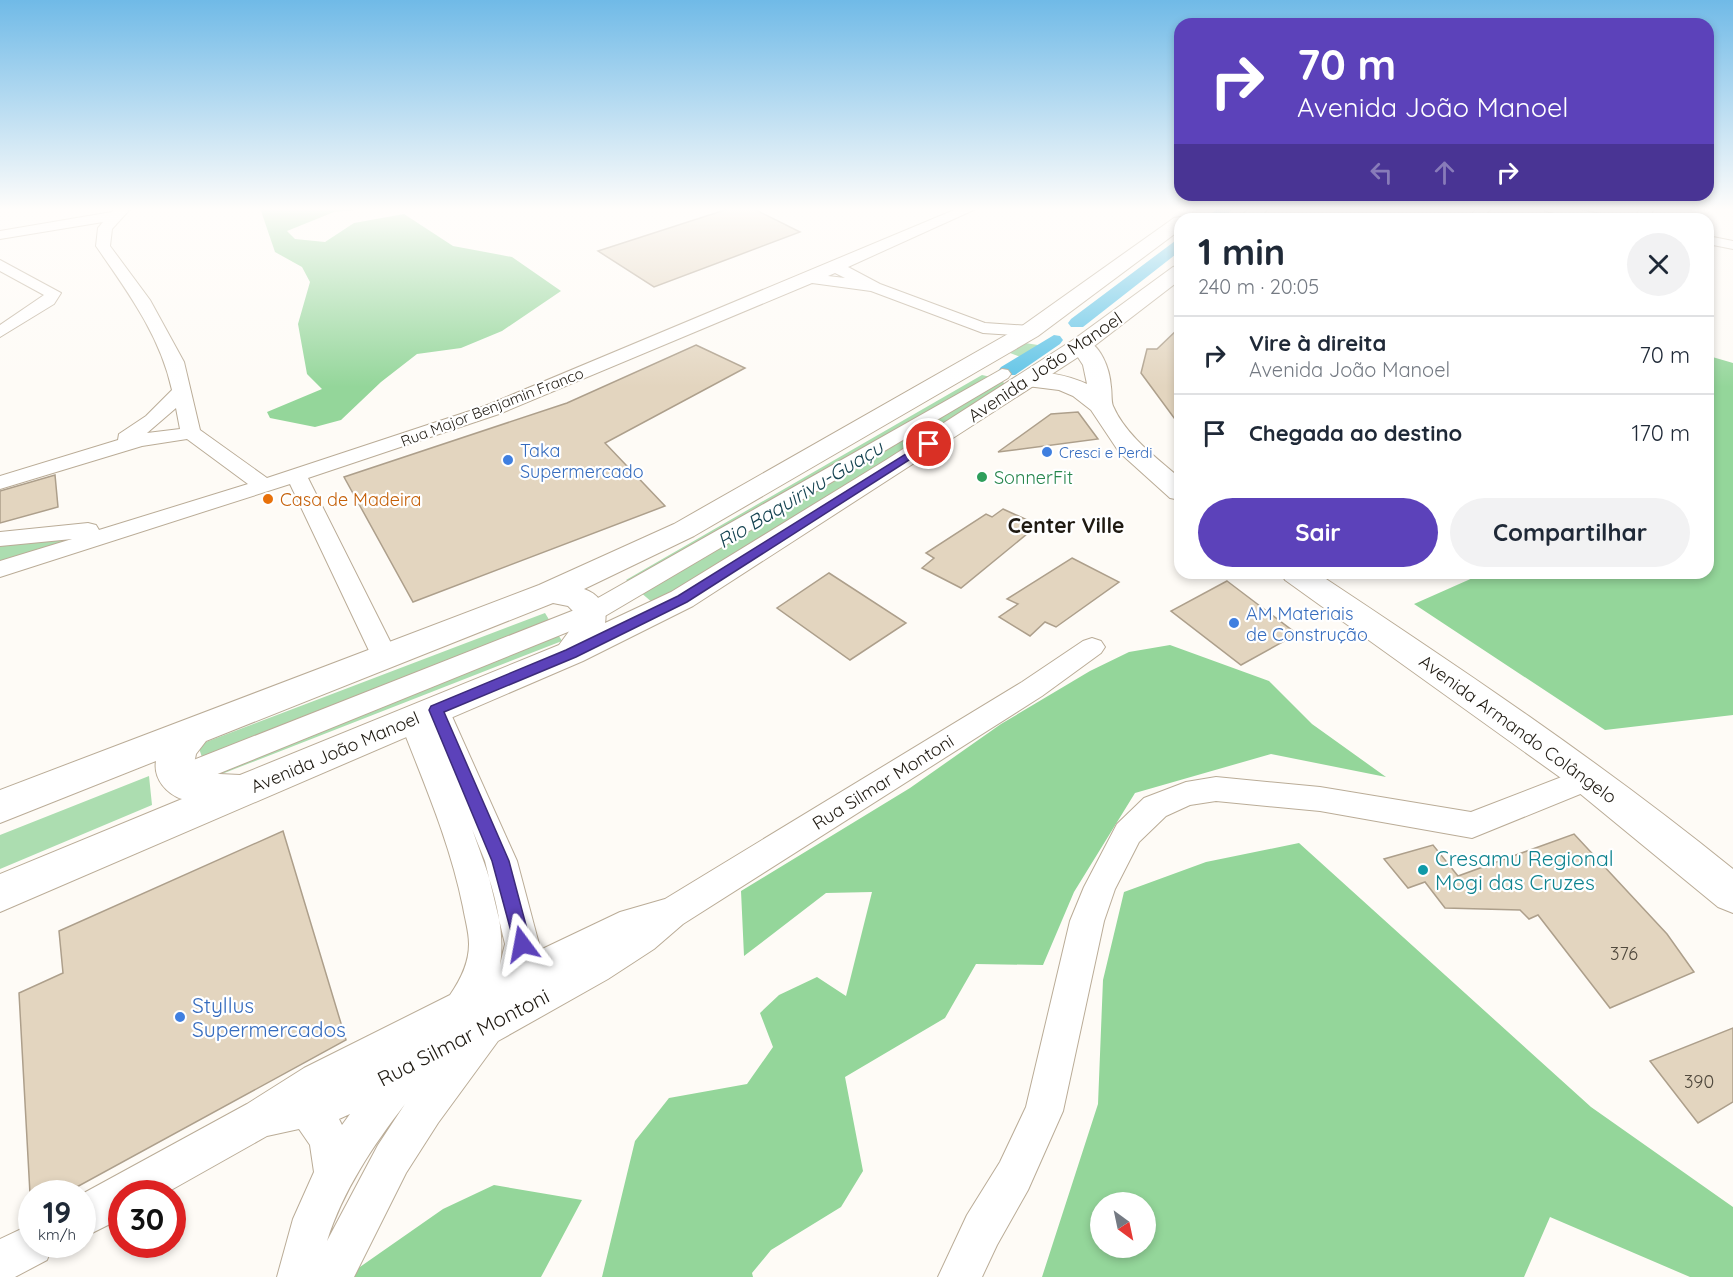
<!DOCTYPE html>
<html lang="pt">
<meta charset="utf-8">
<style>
:root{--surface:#fff;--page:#f2f2f3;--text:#1f2937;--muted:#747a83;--line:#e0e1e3;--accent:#5c42ba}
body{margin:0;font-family:Quicksand,sans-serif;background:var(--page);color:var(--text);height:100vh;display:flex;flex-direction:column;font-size:22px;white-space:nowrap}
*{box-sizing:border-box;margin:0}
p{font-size:20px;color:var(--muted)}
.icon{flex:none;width:33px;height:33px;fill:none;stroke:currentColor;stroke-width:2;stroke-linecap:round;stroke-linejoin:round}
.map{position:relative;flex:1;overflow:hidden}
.drawer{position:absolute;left:1174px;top:213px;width:540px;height:366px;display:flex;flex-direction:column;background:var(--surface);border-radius:18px;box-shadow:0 3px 9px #0003}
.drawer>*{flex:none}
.top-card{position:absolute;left:1174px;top:18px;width:540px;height:183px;border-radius:18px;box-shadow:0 3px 9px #0003;background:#5c42ba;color:#fff;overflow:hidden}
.needle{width:39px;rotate:147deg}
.controls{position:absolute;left:1090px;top:1192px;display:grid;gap:12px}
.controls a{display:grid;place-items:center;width:66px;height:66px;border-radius:50%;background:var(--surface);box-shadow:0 3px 9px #0003;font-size:30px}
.speed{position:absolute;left:18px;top:1180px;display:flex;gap:12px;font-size:30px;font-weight:700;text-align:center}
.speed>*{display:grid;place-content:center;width:78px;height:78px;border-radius:50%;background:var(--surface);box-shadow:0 3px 9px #0003;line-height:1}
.speed small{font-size:15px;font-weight:400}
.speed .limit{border:9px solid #d22;background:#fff;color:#111}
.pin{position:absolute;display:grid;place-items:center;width:51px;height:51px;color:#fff;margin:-26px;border:3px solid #fff;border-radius:50%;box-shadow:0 2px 6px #0007}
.me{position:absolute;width:66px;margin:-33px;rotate:347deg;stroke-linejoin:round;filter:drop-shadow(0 0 4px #0008)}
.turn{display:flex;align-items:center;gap:21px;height:126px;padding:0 24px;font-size:27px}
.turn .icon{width:78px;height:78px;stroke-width:2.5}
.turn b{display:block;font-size:42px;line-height:51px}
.lanes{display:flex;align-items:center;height:57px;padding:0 24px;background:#0003;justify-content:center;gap:30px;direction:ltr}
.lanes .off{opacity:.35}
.round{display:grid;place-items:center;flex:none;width:63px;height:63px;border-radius:32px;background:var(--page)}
.head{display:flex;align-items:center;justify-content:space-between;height:102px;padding:0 24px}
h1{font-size:36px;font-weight:700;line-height:45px}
.primary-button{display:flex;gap:12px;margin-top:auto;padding:12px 24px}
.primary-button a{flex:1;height:69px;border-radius:36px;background:var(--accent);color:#fff;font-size:24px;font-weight:700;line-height:69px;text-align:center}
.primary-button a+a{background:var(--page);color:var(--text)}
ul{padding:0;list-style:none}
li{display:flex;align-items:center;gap:18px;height:78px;padding:0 24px;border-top:2px solid var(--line)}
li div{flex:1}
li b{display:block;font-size:22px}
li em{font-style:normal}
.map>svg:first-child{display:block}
</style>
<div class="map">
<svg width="1733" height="1277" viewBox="0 0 1733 1277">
<rect width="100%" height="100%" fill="#fefbf6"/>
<path fill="#acddb0" d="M1025 343 1038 345 1044 350 1028 360 1010 353Z
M982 375 1000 379 1008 387 653 603 626 580Z
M88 536 0 563V542Z
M545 613 562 641 209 779 198 745Z
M149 776 152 805 0 869V835Z"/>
<path fill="#94d69a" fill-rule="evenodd" d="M260 208H378L334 212 287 231 295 239 325 242 354 223 404 214 453 246 512 257 561 291 502 331 461 348 417 354 381 382 341 420 315 427 270 418 267 412 322 389 307 374 298 324 310 282 302 267 275 252Z
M1709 356 1733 363V715L1605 730 1414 604 1484 573H1708Z
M1170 645 1269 681 1312 724 1386 777 1271 754 1135 793 1074 892 1043 965 976 964 945 1018 845 1077 863 1171 841 1207 771 1250 752 1273 753 1277H602L635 1141 669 1098 747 1084 773 1047 760 1013 779 995 817 977 846 996 872 892 826 893 744 956 741 891 910 788 1001 724 1090 671 1129 652Z
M1299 843 1591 1107 1733 1207V1277H1690L1550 1217 1524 1277H1042L1098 1104 1103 980 1124 892 1206 862ZM1101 1203H1146V1248H1101Z
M494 1185 582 1200 541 1277H354L357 1269 443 1209Z"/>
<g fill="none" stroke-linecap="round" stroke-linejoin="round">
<path fill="#5dc3e6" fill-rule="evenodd" d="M1218 208H1234L1222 219H1206Z
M1180 239V251L1083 327H1071L1068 323 1071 319 1175 241Z
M1054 335 1060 336 1063 340 1060 344 1015 375H1001L998 371 1001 367Z"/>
</g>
<path fill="#e3d5bf" stroke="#ad9f8b" stroke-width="1.5" d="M731 208H752L800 232 654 287 598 251Z
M1180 327V426L1141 373 1147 349H1157Z
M696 345 745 368 605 443 665 506 413 602 344 477 567 403Z
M1078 412 1098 439 998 452 1051 414Z
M55 475 58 507 0 523V491Z
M1003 509 1038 525 961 588 922 568 934 558 926 553 986 514 992 517Z
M1072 558 1119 582 1056 627 1045 622 1030 636 999 617 1018 604 1007 599Z
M829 573 906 623 850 660 777 608Z
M1227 581 1297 634 1241 665 1171 611Z
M283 831 346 1040 64 1194H30L19 993 63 973 59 931Z
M1574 834 1667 934 1694 972 1610 1008 1538 915 1529 919 1520 910 1445 908 1425 882 1408 888 1384 859 1433 845 1458 876Z
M1733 1028V1102L1698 1123 1650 1061Z"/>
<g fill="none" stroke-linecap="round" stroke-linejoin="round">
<g stroke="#baac97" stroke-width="2">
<path id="street" d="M116 208H131L112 229 110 246 150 300 184 362 200 430 267 478 485 406 959 208H978L848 267 880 284 985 323 1030 326 1039 331 1030 336 983 333 871 291 812 283 499 414 308 478 398 657 394 664 385 666 376 664 372 657 290 484 0 577V561L72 539 0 546V532L88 523 96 525 99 530 248 484 187 439 142 446 0 489V476L118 440 119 434 146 416 172 390C160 335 127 291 96 246L98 228 103 222 0 239V231L112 212ZM835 273 845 278 828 276ZM176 408 180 429 147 433Z
M1477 208H1491L1482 219H1468Z
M1543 208H1571L1610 216 1612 219H1584L1545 211Z
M1640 208H1654L1649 219H1635Z
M1708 236 1733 241V249L1708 244Z
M0 260 61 293 54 304 0 337V325L44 295 0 271Z
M1002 369 1008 370 1011 374 1008 378 600 619 188 786 178 790 168 786 163 778 168 770 582 607Z
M1092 638 1101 641 1105 647 1101 653 1042 696 683 924 654 949 608 979 498 1041 438 1123 406 1173 354 1277H277L293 1219 314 1172 310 1145 299 1129 267 1136 164 1194H122V1218L82 1238V1194L247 1104 304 1068 450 995C461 979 469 963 469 944 469 932 465 919 463 907 450 842 423 781 399 719L403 712 413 709 423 713 426 703 436 700 446 703 517 861 539 944 538 951 620 912 665 899 1022 682 1083 641ZM472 829 485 861 505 944 500 965C507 920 487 871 472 829ZM405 1104 378 1145 327 1241C343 1190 373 1146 405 1104ZM350 1114 342 1125 339 1119Z
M1590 766 1600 770 1605 778 1600 786 1472 838 1320 811 1216 801 1190 805 1166 816 1139 842 1115 889 1104 921 1063 1111 1028 1190 997 1245 982 1277H938L967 1215 1000 1162 1026 1107 1070 921 1084 887 1117 824 1144 798 1186 782 1216 777 1320 787 1471 812Z
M32 1224V1245H53L47 1260 15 1277H0V1239Z"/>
</g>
<g stroke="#baac97" stroke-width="2">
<path id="secondary" d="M1081 338C1101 343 1110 369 1111 387 1112 393 1111 401 1113 406 1126 436 1157 458 1180 478V500L1170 498 1119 452 1091 410 1073 396 1059 390 1019 385 1015 380 1019 375C1041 369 1067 375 1087 384L1083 365 1070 345 1073 340Z
M1281 573H1317C1459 667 1601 762 1733 869V913L1718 907 1561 778 1285 580Z"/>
</g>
<g stroke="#baac97" stroke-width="2">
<path id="primary" d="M1249 208H1269L1258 219H1238Z
M1180 217 1187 219H1180V230L1038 336 694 536 584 589C599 594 608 607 605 623L671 592 886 460 1073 340 1173 267 1180 265V280L1089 350 693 606 583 661 0 912V874L182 799C167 794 153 779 156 761L0 823V790L539 585 674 524 1022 326 1174 218ZM553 603 568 606 574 612 570 630 559 645 240 775 199 773 193 769 196 754 206 741Z"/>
</g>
<use href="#street" fill="#fff" fill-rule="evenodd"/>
<use href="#secondary" fill="#fff" fill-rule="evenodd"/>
<use href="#primary" fill="#fff" fill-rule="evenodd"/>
</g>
<linearGradient id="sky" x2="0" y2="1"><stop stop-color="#70bae7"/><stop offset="0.54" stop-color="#fffdfb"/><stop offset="1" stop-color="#fffdfb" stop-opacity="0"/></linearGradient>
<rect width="1733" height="387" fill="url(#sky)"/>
<path fill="#5c42ba" stroke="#3c2b79" stroke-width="1.5" d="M925 442 934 444 687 602 576 657 444 712 509 861 531 944 529 950 522 953 516 950 492 861 429 710 431 706 566 650 678 596Z"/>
<g fill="#3f7fe0" stroke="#fff" stroke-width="2">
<circle cx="1047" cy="452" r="6"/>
<circle cx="508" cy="460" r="6"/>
<circle cx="1234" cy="623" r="6"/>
<circle cx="180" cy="1017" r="6"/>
</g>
<circle fill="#2e9e5b" stroke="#fff" stroke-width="2" cx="982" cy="477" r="6"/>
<circle fill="#e8710a" stroke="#fff" stroke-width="2" cx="268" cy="499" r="6"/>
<circle fill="#0f9aa8" stroke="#fff" stroke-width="2" cx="1423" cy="870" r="6"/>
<g text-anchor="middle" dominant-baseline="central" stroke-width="4.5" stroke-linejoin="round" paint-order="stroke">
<g font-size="15" fill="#1f1a12" stroke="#fff">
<text transform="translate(492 407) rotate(-21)">Rua Major Benjamin Franco</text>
</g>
<g font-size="15" fill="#366cbe" stroke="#fff" text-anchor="start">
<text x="1059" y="452">Cresci e Perdi</text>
</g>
<g font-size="18" fill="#1f1a12" stroke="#fff">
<text transform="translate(1045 367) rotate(-34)">Avenida João Manoel</text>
<text transform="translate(1518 729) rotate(36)">Avenida Armando Colângelo</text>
<text transform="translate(335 752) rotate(-23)">Avenida João Manoel</text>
<text transform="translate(883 782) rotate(-32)">Rua Silmar Montoni</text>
</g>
<g font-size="18" fill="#366cbe" stroke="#fff" text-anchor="start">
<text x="520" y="450">Taka<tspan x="520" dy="21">Supermercado</tspan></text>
<text x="1246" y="613">AM Materiais<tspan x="1246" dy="21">de Construção</tspan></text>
</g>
<g font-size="18" fill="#27864d" stroke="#fff" text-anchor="start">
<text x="994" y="477">SonnerFit</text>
</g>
<g font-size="18" fill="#c56008" stroke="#fff" text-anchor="start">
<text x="280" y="499">Casa de Madeira</text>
</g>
<g font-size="18" fill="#50493d">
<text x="1624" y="953">376</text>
<text x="1699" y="1081">390</text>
</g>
<g font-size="20" font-style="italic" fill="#164452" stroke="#fff">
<text transform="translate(800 494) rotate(-31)">Rio Baquirivu-Guaçu</text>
</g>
<g font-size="21" font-weight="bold" fill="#1f1a12" stroke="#fff">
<text x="1066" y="525">Center Ville</text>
</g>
<g font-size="21" fill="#0d838f" stroke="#fff" text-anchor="start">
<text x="1435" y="858">Cresamu Regional<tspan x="1435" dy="24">Mogi das Cruzes</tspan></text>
</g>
<g font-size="21" fill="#366cbe" stroke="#fff" text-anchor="start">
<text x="192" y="1005">Styllus<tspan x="192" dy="24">Supermercados</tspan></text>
</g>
<g font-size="21" fill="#1f1a12" stroke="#fff">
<text transform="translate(463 1037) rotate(-27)">Rua Silmar Montoni</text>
</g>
</g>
</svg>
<div class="controls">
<a><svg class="needle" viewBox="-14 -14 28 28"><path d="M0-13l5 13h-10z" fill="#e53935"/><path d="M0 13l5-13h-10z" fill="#747a83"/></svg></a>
</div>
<div class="speed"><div>19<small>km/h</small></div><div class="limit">30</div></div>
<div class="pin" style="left:929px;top:444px;background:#d93025"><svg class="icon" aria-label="arrive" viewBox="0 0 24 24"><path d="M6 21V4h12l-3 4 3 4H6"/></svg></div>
<svg class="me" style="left:522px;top:944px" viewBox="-20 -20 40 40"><path d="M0-17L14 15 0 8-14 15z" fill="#5c42ba" stroke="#fff" stroke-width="4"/></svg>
<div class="top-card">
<div class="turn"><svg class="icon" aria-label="right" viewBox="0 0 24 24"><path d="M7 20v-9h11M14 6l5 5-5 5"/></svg><div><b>70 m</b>Avenida João Manoel</div></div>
<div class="lanes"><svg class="icon off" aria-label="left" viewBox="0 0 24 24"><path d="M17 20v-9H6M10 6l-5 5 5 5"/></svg><svg class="icon off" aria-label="ahead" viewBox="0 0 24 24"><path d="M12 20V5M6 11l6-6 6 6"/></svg><svg class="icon" aria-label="right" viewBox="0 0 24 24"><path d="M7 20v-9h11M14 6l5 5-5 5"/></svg></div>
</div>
<section class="drawer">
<div class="head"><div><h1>1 min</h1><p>240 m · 20:05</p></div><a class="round"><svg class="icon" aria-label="close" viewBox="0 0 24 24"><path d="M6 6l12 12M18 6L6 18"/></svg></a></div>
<ul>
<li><svg class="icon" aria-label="right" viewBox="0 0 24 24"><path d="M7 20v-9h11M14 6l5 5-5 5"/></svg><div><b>Vire à direita</b><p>Avenida João Manoel</p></div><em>70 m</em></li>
<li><svg class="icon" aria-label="arrive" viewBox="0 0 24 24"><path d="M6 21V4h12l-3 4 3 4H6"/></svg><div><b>Chegada ao destino</b></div><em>170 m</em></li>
</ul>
<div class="primary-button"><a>Sair</a><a>Compartilhar</a></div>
</section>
</div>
